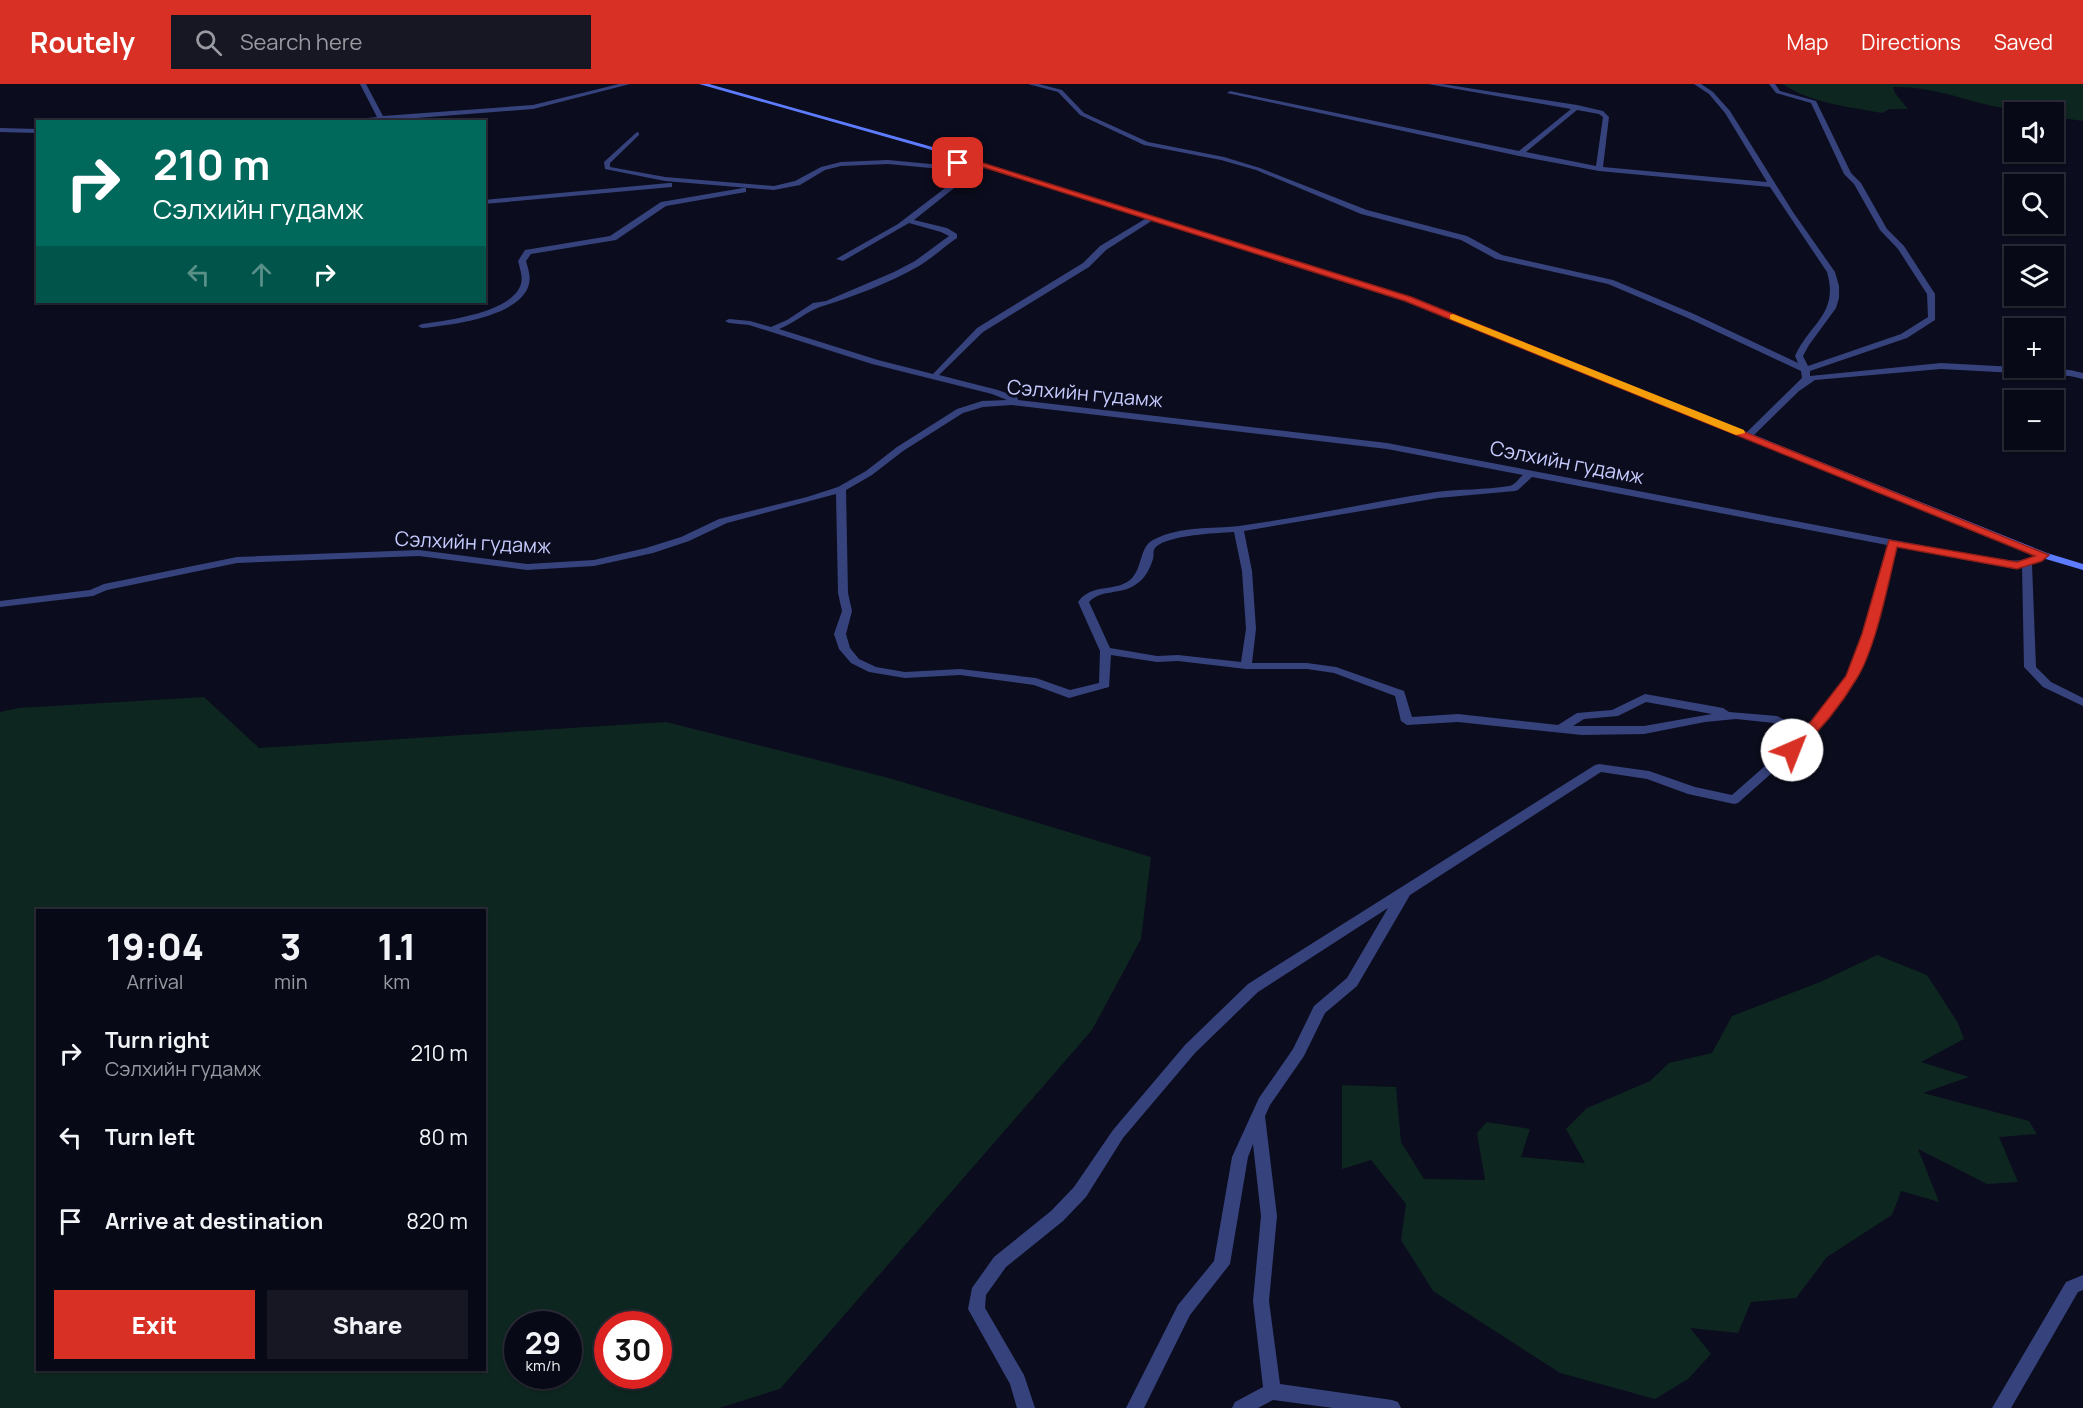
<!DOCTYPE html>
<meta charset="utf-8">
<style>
:root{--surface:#080916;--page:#161723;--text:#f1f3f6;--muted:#989aa1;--line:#292a35;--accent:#d93025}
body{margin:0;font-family:Manrope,sans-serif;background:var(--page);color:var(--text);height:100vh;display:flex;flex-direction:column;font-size:22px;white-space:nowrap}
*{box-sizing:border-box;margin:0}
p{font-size:20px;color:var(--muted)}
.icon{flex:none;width:33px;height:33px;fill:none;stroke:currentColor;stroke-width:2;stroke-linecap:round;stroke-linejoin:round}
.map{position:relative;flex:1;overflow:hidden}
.drawer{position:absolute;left:36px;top:825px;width:450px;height:462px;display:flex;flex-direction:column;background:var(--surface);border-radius:0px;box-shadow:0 2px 4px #0004,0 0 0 2px var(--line)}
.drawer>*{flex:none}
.top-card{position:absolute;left:36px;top:36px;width:450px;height:183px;border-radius:0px;box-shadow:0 2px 4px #0004,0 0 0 2px var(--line);background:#00695c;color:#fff;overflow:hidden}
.controls{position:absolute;left:2004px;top:18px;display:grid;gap:12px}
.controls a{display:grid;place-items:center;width:60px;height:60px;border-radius:0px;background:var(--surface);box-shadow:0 2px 4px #0004,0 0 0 2px var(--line);font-size:30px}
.speed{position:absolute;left:504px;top:1227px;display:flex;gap:12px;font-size:30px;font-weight:700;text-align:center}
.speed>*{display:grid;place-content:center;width:78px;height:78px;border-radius:50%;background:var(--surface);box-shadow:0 2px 4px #0004,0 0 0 2px var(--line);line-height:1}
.speed small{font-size:15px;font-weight:400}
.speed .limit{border:9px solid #d22;background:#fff;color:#111}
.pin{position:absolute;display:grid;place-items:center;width:51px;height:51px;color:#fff;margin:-26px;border-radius:12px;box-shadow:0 3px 9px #0006}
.me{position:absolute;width:66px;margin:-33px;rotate:44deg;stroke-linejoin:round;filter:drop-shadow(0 0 4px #0008)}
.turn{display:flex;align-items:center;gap:21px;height:126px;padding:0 18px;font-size:27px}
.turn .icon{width:78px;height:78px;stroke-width:2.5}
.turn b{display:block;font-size:42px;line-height:51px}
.lanes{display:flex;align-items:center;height:57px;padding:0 18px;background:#0003;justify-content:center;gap:30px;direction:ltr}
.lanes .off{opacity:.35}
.eta{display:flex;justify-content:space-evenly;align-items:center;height:102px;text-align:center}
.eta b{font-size:36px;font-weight:800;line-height:42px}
.primary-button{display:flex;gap:12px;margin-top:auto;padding:12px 18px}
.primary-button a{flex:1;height:69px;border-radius:0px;background:var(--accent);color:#fff;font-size:24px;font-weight:800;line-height:69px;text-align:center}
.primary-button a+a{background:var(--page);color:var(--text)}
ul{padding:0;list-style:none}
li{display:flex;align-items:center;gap:18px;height:84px;padding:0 18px}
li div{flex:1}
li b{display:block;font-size:22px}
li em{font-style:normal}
header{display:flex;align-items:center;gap:36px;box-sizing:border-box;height:84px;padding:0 30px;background:var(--accent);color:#fff}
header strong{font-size:28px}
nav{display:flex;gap:33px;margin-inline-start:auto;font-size:21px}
.search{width:420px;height:54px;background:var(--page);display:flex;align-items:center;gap:15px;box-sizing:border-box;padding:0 21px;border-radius:0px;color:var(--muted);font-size:22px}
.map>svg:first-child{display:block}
</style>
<header>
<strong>Routely</strong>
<div class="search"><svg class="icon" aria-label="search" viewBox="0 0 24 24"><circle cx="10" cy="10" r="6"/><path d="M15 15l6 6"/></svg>Search here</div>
<nav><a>Map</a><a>Directions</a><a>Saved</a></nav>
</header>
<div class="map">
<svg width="2083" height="1324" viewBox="0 0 2083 1324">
<rect width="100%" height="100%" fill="#0b0c1d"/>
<path fill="#0e2620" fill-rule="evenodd" d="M1783 0H2083V37L2054 33V28C2030 28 2007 26 1984 20 1954 12 1925 2 1893 3L1895 9 1908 25H1890L1882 29C1850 23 1810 19 1783 0Z
M204 613 259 664 666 638 889 694 1151 773 1141 855 1092 946 780 1305 719 1324H0V628L19 624ZM484 826V1286H38V826ZM518 1240H568V1292H518ZM608 1240H658V1292H608Z
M1877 871 1927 891 1958 939 1964 955 1921 978 1969 993 1923 1009 2029 1037 2037 1050 1999 1053 2018 1098 1987 1100 1918 1065 1939 1118 1901 1107 1892 1131 1827 1173 1796 1214 1751 1218 1738 1249 1690 1244 1711 1270 1688 1295 1655 1315 1560 1289 1433 1207 1401 1156 1406 1120 1371 1076 1342 1085V1001L1396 1003 1401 1058 1424 1095 1485 1096 1477 1049 1487 1038 1530 1045 1521 1073 1585 1079 1566 1045 1587 1024 1650 997 1669 979 1712 969 1732 932 1820 898Z"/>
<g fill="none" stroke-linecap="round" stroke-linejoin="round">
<path fill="#36427c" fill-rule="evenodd" d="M360 0H366L383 32 533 21 619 0H630L533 25 365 38H329L377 33Z
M1028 0H1039L1062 6 1084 29 1148 58 1224 73 1260 84 1367 126 1467 152 1502 171 1613 196 1694 230 1798 279 1795 272C1811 238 1839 230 1827 188L1770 103 1599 87 1519 72 1227 9 1230 7 1519 67 1571 25 1428 0H1442L1577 21 1603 27 1609 33 1603 83 1767 98 1725 29 1709 10 1694 0H1701L1713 8 1730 27 1793 128 1835 188 1839 202V214L1836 224 1809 261 1803 272 1808 282 1901 250 1928 233 1927 210 1898 165 1880 146 1854 100 1844 90 1811 19 1776 9 1769 0H1775L1780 7 1816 17 1851 89 1861 99 1887 145 1904 162 1935 210V236L1907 254 1810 287V292L1941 279 2070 286 2083 289V295L2070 292 1941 285 1815 296 1799 307 1751 354H1745V350L1802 294 1801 287 1688 234 1608 200 1496 175 1461 156 1361 130 1256 86 1221 76 1144 61 1080 31 1058 8ZM1577 26 1599 30 1603 33 1596 82 1526 68Z
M0 44 38 45V49L0 48Z
M637 48 639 49V51L610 79V83L665 93 774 102 795 97 821 83 841 78 888 76 941 81 967 74 970 76 941 85 888 80 841 82 825 86 800 101 774 106 665 97 605 85 604 78Z
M984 80 989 81 958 101 914 136 947 144 957 150V154C944 163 932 174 919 182 889 199 853 213 820 223 807 227 793 240 779 245L878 276 933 290 977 244 1083 179 1100 162 1150 132H1153V136L1106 166 1089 183 983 248 939 291 998 306 1017 313 1018 316 1387 359 2004 477 2025 476 2043 468 2048 471 2032 480 2036 583 2051 598 2083 614V622L2043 603 2024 583 2022 482 2004 483 1897 463 1874 550 1858 593 1810 655 1738 719 1734 720 1688 710 1647 695 1601 688 1410 811 1357 902 1325 929 1304 972 1270 1021 1265 1032 1277 1132 1269 1217 1280 1300 1392 1316 1398 1318 1401 1324H1333L1273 1316 1258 1324H1232L1235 1318 1263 1303 1253 1217 1261 1132 1253 1060 1248 1073 1230 1180 1190 1231 1144 1324H1126L1178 1221 1214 1177 1232 1073 1259 1014 1293 965 1314 922 1347 894 1388 824 1258 908 1195 969 1123 1054 1086 1113 1063 1137 1006 1183 986 1211 985 1224 1024 1291 1035 1324H1017L1010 1300 968 1225 972 1204 994 1173 1051 1127 1074 1103 1113 1046 1185 961 1248 900 1595 681 1599 680 1649 687 1695 703 1732 711 1798 653 1774 639 1736 635 1705 638 1644 650 1582 651 1458 638 1407 641 1401 637 1395 612 1334 589 1307 585H1246L1178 577 1157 578 1111 571 1109 603 1069 614 1034 601 960 591 905 594 869 588 851 579 839 565 834 550 842 527 838 509 836 410 727 439 689 457 653 469 594 482 527 486 419 472 237 479 107 506 93 512 0 523V517L90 506 104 500 237 473 419 466 527 480 594 476 646 464 681 453 719 435 807 413 838 403 866 387 897 363 957 325 982 317 1007 316 992 310 872 280 749 241 729 239 725 237 729 235 750 237 771 243 787 236 813 219 826 217 894 188 915 177 949 152 941 148 909 139 843 177 836 175 898 140 953 98ZM1012 321 1387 365 1523 391C1518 395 1515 401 1509 402 1485 406 1460 405 1436 408 1371 418 1305 433 1239 442 1211 445 1181 442 1155 455 1138 462 1144 484 1130 496 1113 509 1093 498 1078 518L1100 567 1099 599 1070 606 1036 594 960 585 905 588 876 583 859 575 850 564 846 550 852 527 848 509 846 406 872 391 903 367 963 329 983 323ZM1532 393 1887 461 1862 550 1847 592 1804 646 1777 632 1729 628 1723 624 1645 610 1612 626 1577 629 1558 641 1458 630 1412 633 1404 607 1336 583 1307 579H1252L1256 545 1252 487 1244 447 1438 414 1515 407 1518 406ZM1234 448 1242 487 1246 545 1241 578 1178 571 1157 572 1110 564 1089 518C1101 505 1121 511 1135 501 1144 496 1150 485 1153 475 1154 472 1153 468 1154 466 1160 451 1219 449 1234 448ZM1646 618 1712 630 1644 642H1573L1584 635 1618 632Z
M669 99H672V103L484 120V116Z
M743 104H746V108L666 122 616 156 531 170 526 177C528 184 531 192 529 200 521 233 450 241 422 244L418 242 422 240C447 236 512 229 521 200 523 193 520 185 518 177L525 166 610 152 661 118Z
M2083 1191V1206L2078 1208 2011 1324H1992L2066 1198Z"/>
<path fill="#5e7cff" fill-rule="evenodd" d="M699 0H709L929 62 1411 213 2047 469 2083 480V486L2039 473 1405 217 925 64Z"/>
</g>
<path fill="#d93025" stroke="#8d1f18" stroke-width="1.5" d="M967 74 1411 213 2049 471 2042 477 2017 485 1897 463C1888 500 1876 563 1857 594 1841 621 1819 648 1796 669H1787L1785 666 1802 649 1846 592 1862 550 1889 456 2017 478 2035 472 1405 217 983 83 968 78 958 82 955 79Z"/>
<path fill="#f59e0b" d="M1453 230 1744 346 1745 349 1736 351 1450 235V231Z"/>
<g text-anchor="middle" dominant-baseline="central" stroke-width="6" stroke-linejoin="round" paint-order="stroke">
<g font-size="20" fill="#c7ccff" stroke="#0b0c1d">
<text transform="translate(1085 309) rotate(5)">Сэлхийн гудамж</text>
<text transform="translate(1567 378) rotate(11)">Сэлхийн гудамж</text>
<text transform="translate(473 458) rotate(3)">Сэлхийн гудамж</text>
</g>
</g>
</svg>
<div class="controls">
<a><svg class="icon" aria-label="sound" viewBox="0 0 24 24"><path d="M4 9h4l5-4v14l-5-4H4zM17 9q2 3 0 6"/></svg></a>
<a><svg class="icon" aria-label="search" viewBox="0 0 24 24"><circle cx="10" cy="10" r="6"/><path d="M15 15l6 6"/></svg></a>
<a><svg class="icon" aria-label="layers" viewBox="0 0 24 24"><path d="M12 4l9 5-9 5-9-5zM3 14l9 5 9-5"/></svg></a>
<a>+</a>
<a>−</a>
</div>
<div class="speed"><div>29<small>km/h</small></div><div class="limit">30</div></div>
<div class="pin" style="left:958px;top:79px;background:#d93025"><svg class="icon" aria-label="arrive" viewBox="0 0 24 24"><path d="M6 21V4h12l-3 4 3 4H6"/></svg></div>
<svg class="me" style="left:1792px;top:666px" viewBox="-20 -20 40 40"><circle r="19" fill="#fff"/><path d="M0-13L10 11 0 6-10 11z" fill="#d93025"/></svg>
<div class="top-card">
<div class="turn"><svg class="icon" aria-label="right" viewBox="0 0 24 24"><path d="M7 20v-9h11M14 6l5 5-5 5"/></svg><div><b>210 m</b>Сэлхийн гудамж</div></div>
<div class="lanes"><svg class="icon off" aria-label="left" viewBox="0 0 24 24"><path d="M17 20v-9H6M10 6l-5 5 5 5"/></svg><svg class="icon off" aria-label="ahead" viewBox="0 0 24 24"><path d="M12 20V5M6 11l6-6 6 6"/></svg><svg class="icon" aria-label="right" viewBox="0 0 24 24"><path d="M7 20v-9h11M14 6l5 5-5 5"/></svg></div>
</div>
<section class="drawer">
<div class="eta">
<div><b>19:04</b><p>Arrival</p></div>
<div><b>3</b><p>min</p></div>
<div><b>1.1</b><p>km</p></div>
</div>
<ul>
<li><svg class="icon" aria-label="right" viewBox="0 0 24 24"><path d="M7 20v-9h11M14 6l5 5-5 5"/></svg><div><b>Turn right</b><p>Сэлхийн гудамж</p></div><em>210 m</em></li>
<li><svg class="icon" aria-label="left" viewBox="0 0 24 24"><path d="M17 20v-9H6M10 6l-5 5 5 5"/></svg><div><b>Turn left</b></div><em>80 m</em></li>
<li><svg class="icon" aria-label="arrive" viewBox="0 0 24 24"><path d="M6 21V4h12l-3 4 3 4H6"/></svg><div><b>Arrive at destination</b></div><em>820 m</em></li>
</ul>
<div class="primary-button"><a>Exit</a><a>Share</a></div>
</section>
</div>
